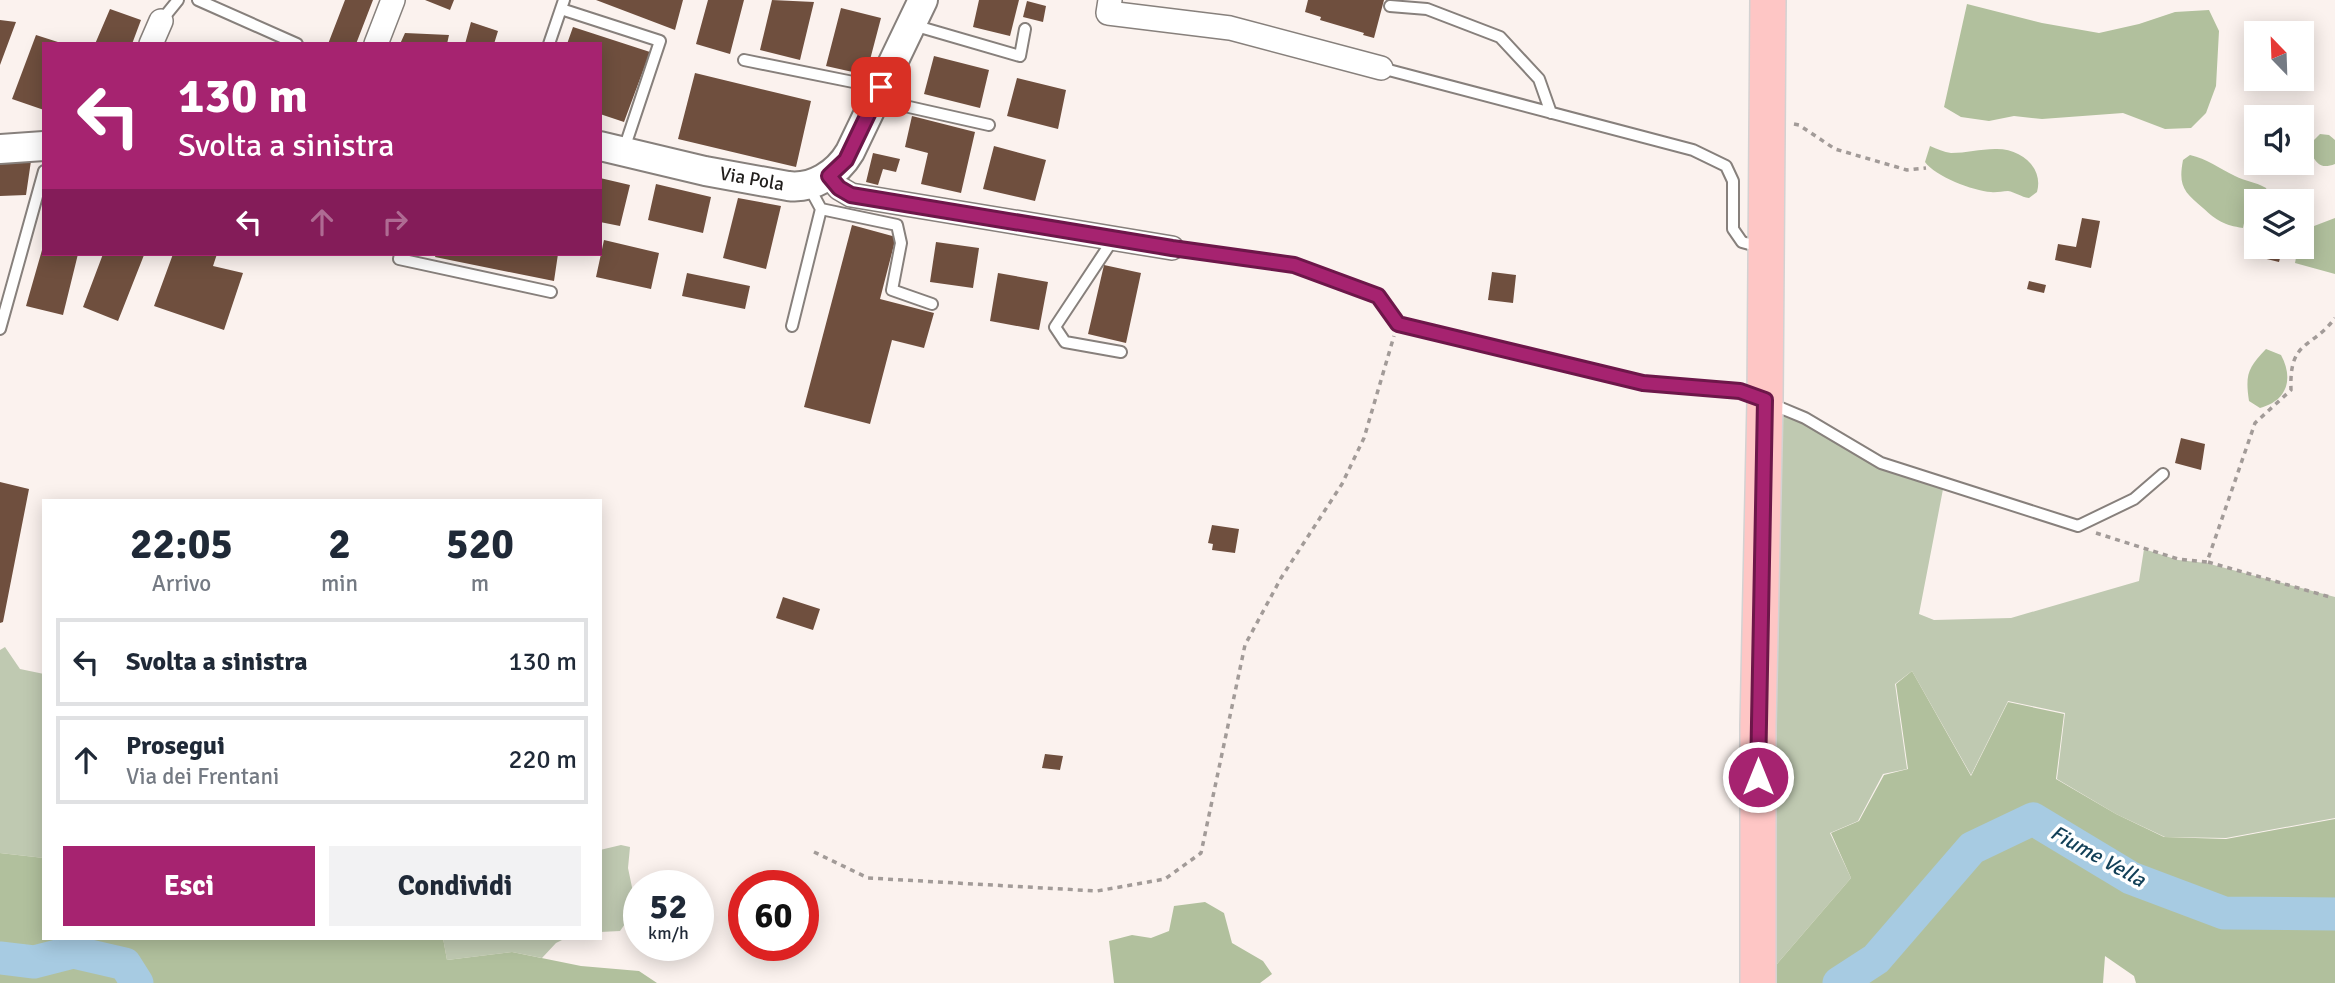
<!DOCTYPE html>
<html lang="it">
<style>
:root{--surface:#fff;--page:#f2f2f3;--text:#1f2937;--muted:#747a83;--line:#e0e1e3;--accent:#a62370}
body{margin:0;font-family:Signika,sans-serif;background:var(--page);color:var(--text);height:100vh;display:flex;flex-direction:column;font-size:26px;white-space:nowrap}
*{box-sizing:border-box;margin:0}
p{font-size:23px;color:var(--muted)}
.icon{flex:none;width:38px;height:38px;fill:none;stroke:currentColor;stroke-width:2;stroke-linecap:round;stroke-linejoin:round}
.map{position:relative;flex:1;overflow:hidden}
.side{position:absolute;left:42px;top:499px;width:560px;height:441px;display:flex;flex-direction:column;background:var(--surface);border-radius:0px;box-shadow:0 4px 18px #0003}
.side>*{flex:none}
.top-card{position:absolute;left:42px;top:42px;width:560px;height:214px;border-radius:0px;box-shadow:0 4px 18px #0003;background:#a62370;color:#fff;overflow:hidden}
.needle{width:46px;rotate:337deg}
.tools{position:absolute;left:2244px;top:21px;display:grid;gap:14px}
.tools a{display:grid;place-items:center;width:70px;height:70px;border-radius:0px;background:var(--surface);box-shadow:0 4px 18px #0003;font-size:35px}
.speed{position:absolute;left:623px;top:870px;display:flex;gap:14px;font-size:35px;font-weight:700;text-align:center}
.speed>*{display:grid;place-content:center;width:91px;height:91px;border-radius:50%;background:var(--surface);box-shadow:0 4px 18px #0003;line-height:1}
.speed small{font-size:18px;font-weight:400}
.speed .limit{border:10px solid #d22;background:#fff;color:#111}
.pin{position:absolute;display:grid;place-items:center;width:60px;height:60px;color:#fff;margin:-30px;border-radius:14px;box-shadow:0 4px 10px #0006}
.me{position:absolute;width:77px;margin:-38px;rotate:0deg;stroke-linejoin:round;filter:drop-shadow(0 0 5px #0008)}
.turn{display:flex;align-items:center;gap:24px;height:147px;padding:0 21px;font-size:32px}
.turn .icon{width:91px;height:91px;stroke-width:2.5}
.turn b{display:block;font-size:49px;line-height:60px}
.lanes{display:flex;align-items:center;height:66px;padding:0 21px;background:#0003;justify-content:center;gap:35px;direction:ltr}
.lanes .off{opacity:.35}
.eta{display:flex;justify-content:space-evenly;align-items:center;height:119px;text-align:center}
.eta b{font-size:42px;font-weight:700;line-height:49px}
.action{display:flex;gap:14px;margin-top:auto;padding:14px 21px}
.action a{flex:1;height:80px;border-radius:0px;background:var(--accent);color:#fff;font-size:28px;font-weight:700;line-height:80px;text-align:center}
.action a+a{background:var(--page);color:var(--text)}
ul{padding:0;list-style:none}
li{display:flex;align-items:center;gap:21px;height:88px;margin:0 14px 10px;padding:0 7px;border:4px solid var(--line);border-radius:0px}
li div{flex:1}
li b{display:block;font-size:26px}
li em{font-style:normal}
.map>svg:first-child{display:block}
</style>
<div class="map">
<svg width="2335" height="983" viewBox="0 0 2335 983">
<rect width="100%" height="100%" fill="#fbf2ee"/>
<path fill="#bfc9b1" d="M1778 407 1881 463 1944 484 1919 614 1934 620 2011 618 2139 581 2144 549 2178 560 2206 563 2335 597V818L2226 838 2165 837 2116 814 2057 779 2065 713 2008 701 1971 775 1912 671 1895 684 1907 769 1883 774 1858 821 1830 833 1851 878 1771 971Z
M5 647 20 669 44 674V858L0 853V650Z
M621 845 630 847 628 868 633 892 632 914 620 931 600 932V850Z
M443 938H566L556 943 542 958 512 952 447 960Z"/>
<path fill="#b1c09d" d="M1967 4 2042 23 2099 33 2139 24 2175 12 2209 10 2219 31 2216 86 2206 113 2191 128 2165 129 2123 113 2042 119 2014 116 1989 121 1961 117 1944 107Z
M2320 134 2329 135 2335 140V164C2322 169 2317 165 2311 153L2312 142Z
M1930 146C1937 149 1944 152 1951 153 1966 153 1980 149 1995 149 2020 148 2044 167 2037 192L2029 198C2021 197 2015 192 2008 191 2002 191 1996 193 1991 192 1973 191 1935 176 1925 162Z
M2190 155C2207 159 2219 168 2235 176 2245 181 2256 182 2266 188L2271 201 2249 199 2243 228C2224 225 2217 221 2203 208 2184 192 2178 186 2183 160Z
M2335 218V274L2295 263 2298 247H2301V231Z
M2266 349 2281 355C2294 379 2287 401 2260 408L2249 401C2245 374 2248 368 2266 349Z
M1912 671 1971 776 2008 702 2064 714 2056 779 2116 814 2164 837 2226 839 2335 819V983H2136L2134 976 2105 956 2103 983H1771V971L1851 878 1831 833 1859 821 1884 775 1908 769 1896 684Z
M0 853 44 858V938H443L447 960 512 952 581 966 639 971 657 983H0Z
M1205 902 1224 913 1232 943 1263 961 1272 974 1260 983H1114L1109 941 1132 935 1151 938 1169 931 1174 906Z"/>
<g fill="none" stroke-linecap="round" stroke-linejoin="round">
<path stroke="#a7cbe2" stroke-width="33" d="M0 958 34 962 73 952 125 964 137 983
M1839 983 1876 959 1972 848 2033 819 2131 878 2224 913 2335 914"/>
</g>
<path fill="#6f4f3e" d="M345 0H373L356 44H328Z
M425 0H454L450 10Z
M596 0H683L675 30Z
M708 0H744L730 54 696 44Z
M772 0 814 2 800 60 760 50Z
M979 0H1019L1010 36 973 27Z
M1308 0H1384L1374 38 1363 35 1364 33 1320 20 1321 17 1305 12Z
M1027 1 1046 6 1043 22 1023 17Z
M841 8 881 18 866 75 826 66Z
M110 9 141 20 132 44H95Z
M0 20 16 22 0 65Z
M471 22 498 31 494 44H465Z
M573 27 650 52 624 122 600 114V44H567Z
M405 33 449 35 447 44H400Z
M36 35 61 43 44 44V110L12 99Z
M934 56 989 70 980 108 924 94Z
M695 73 811 101 796 167 678 139Z
M1017 78 1066 90 1058 129 1007 116Z
M912 116 975 132 961 193 921 184 928 153 905 147Z
M994 146 1046 160 1035 201 983 189Z
M873 153 900 159 896 172 883 169 878 185 866 182Z
M31 161 26 195 0 196V163Z
M600 178 630 185 620 226 600 222Z
M656 184 711 197 703 233 648 220Z
M738 198 781 206 766 269 723 258Z
M2082 218 2100 221 2091 268 2055 260 2058 244 2076 247Z
M2255 219 2256 247H2283L2279 262 2246 254Z
M852 225 896 237 880 299 934 313 924 348 892 340 870 424 804 407Z
M604 240 659 253 651 289 596 277Z
M936 242 979 248 973 288 930 282Z
M44 243V254H78L63 315 26 306Z
M103 254 144 255 118 321 83 307Z
M173 254H217L213 266 243 273 224 330 154 306Z
M436 254H558L554 281 435 257Z
M1104 265 1141 273 1126 343 1088 334Z
M1492 272 1516 275 1513 303 1488 300Z
M687 273 750 286 745 309 682 296Z
M998 273 1048 282 1039 330 990 321Z
M2029 281 2046 285 2044 293 2027 289Z
M2181 438 2205 444 2201 470 2175 463Z
M0 482 29 489 3 622 0 623Z
M1212 525 1239 529 1235 553 1212 550 1213 544 1208 543Z
M783 597 820 609 813 630 776 618Z
M1045 754 1063 756 1060 770 1042 768Z"/>
<g fill="none" stroke-linecap="round" stroke-linejoin="round">
<g stroke="#87807c" stroke-width="14">
<path id="service" d="M198 0 297 44
M1390 6 1427 9 1500 37 1539 79 1551 113
M561 9 660 41 624 149
M161 21 178 0
M913 25 1020 56 1025 29
M549 44 564 0
M744 60 878 87
M1381 68 1693 150 1726 166 1733 181V229L1742 242 1760 247
M878 100 989 125
M821 209 897 225 901 243 892 290 932 304
M1114 238 1055 327 1065 342 1121 352
M1172 248 1294 265 1378 296 1398 324 1643 382 1740 391 1805 418 1881 463 2078 526 2134 499 2163 474
M400 254 399 259 551 292
M792 326 821 209 808 185
M0 329 44 171"/>
</g>
<g stroke="#87807c" stroke-width="26">
<path id="minor" d="M1110 0 1108 13 1230 28 1381 68
M151 44 161 21
M376 44 393 0
M829 176 839 188 851 195 1172 248"/>
</g>
<g stroke="#87807c" stroke-width="32">
<path id="tertiary" d="M600 146 705 171 788 186C813 189 837 174 850 152L923 0
M0 149 44 146"/>
</g>
<g stroke="#d3d2d2" stroke-width="38">
<path id="primary" d="M1758 983V726L1765 400 1768 0"/>
</g>
<path stroke="#a29b98" stroke-width="3.5" stroke-dasharray="5 5" stroke-linecap="butt" d="M1794 124 1799 125 1835 149 1907 170 1926 168
M2096 533 2178 559 2207 562 2255 423 2291 390C2289 339 2311 350 2335 318
M2208 562 2330 597
M814 852 868 878 1097 891 1165 879 1201 853 1245 645 1281 578 1342 484 1364 438 1394 336"/>
<use href="#service" stroke="#fff" stroke-width="10"/>
<use href="#minor" stroke="#fff" stroke-width="23"/>
<use href="#tertiary" stroke="#fff" stroke-width="28"/>
<use href="#primary" stroke="#fec6c5" stroke-width="35"/>
</g>
<g fill="none" stroke-linecap="round" stroke-linejoin="round">
<g stroke="#6c1749" stroke-width="18">
<path id="route" d="M881 87 846 160 829 176 839 188 851 195 1172 248 1294 265 1378 296 1398 324 1643 383 1740 391 1765 400 1758 777"/>
</g>
<use href="#route" stroke="#a62370" stroke-width="12"/>
</g>
<g text-anchor="middle" dominant-baseline="central" stroke-width="7" stroke-linejoin="round" paint-order="stroke">
<g font-size="19" fill="#221f1d" stroke="#fff">
<text transform="translate(752 179) rotate(10)">Via Pola</text>
</g>
<g font-size="21" font-style="italic" fill="#113f57" stroke="#fff">
<text transform="translate(2098 856) rotate(29)">Fiume Vella</text>
</g>
</g>
</svg>
<div class="tools">
<a><svg class="needle" viewBox="-14 -14 28 28"><path d="M0-13l5 13h-10z" fill="#e53935"/><path d="M0 13l5-13h-10z" fill="#747a83"/></svg></a>
<a><svg class="icon" aria-label="sound" viewBox="0 0 24 24"><path d="M4 9h4l5-4v14l-5-4H4zM17 9q2 3 0 6"/></svg></a>
<a><svg class="icon" aria-label="layers" viewBox="0 0 24 24"><path d="M12 4l9 5-9 5-9-5zM3 14l9 5 9-5"/></svg></a>
</div>
<div class="speed"><div>52<small>km/h</small></div><div class="limit">60</div></div>
<div class="pin" style="left:881px;top:87px;background:#d93025"><svg class="icon" aria-label="arrive" viewBox="0 0 24 24"><path d="M6 21V4h12l-3 4 3 4H6"/></svg></div>
<svg class="me" style="left:1758px;top:777px" viewBox="-20 -20 40 40"><circle r="17" fill="#a62370" stroke="#fff" stroke-width="3"/><path d="M0-11L8 9 0 5-8 9z" fill="#fff"/></svg>
<div class="top-card">
<div class="turn"><svg class="icon" aria-label="left" viewBox="0 0 24 24"><path d="M17 20v-9H6M10 6l-5 5 5 5"/></svg><div><b>130 m</b>Svolta a sinistra</div></div>
<div class="lanes"><svg class="icon" aria-label="left" viewBox="0 0 24 24"><path d="M17 20v-9H6M10 6l-5 5 5 5"/></svg><svg class="icon off" aria-label="ahead" viewBox="0 0 24 24"><path d="M12 20V5M6 11l6-6 6 6"/></svg><svg class="icon off" aria-label="right" viewBox="0 0 24 24"><path d="M7 20v-9h11M14 6l5 5-5 5"/></svg></div>
</div>
<section class="side">
<div class="eta">
<div><b>22:05</b><p>Arrivo</p></div>
<div><b>2</b><p>min</p></div>
<div><b>520</b><p>m</p></div>
</div>
<ul>
<li><svg class="icon" aria-label="left" viewBox="0 0 24 24"><path d="M17 20v-9H6M10 6l-5 5 5 5"/></svg><div><b>Svolta a sinistra</b></div><em>130 m</em></li>
<li><svg class="icon" aria-label="ahead" viewBox="0 0 24 24"><path d="M12 20V5M6 11l6-6 6 6"/></svg><div><b>Prosegui</b><p>Via dei Frentani</p></div><em>220 m</em></li>
</ul>
<div class="action"><a>Esci</a><a>Condividi</a></div>
</section>
</div>
